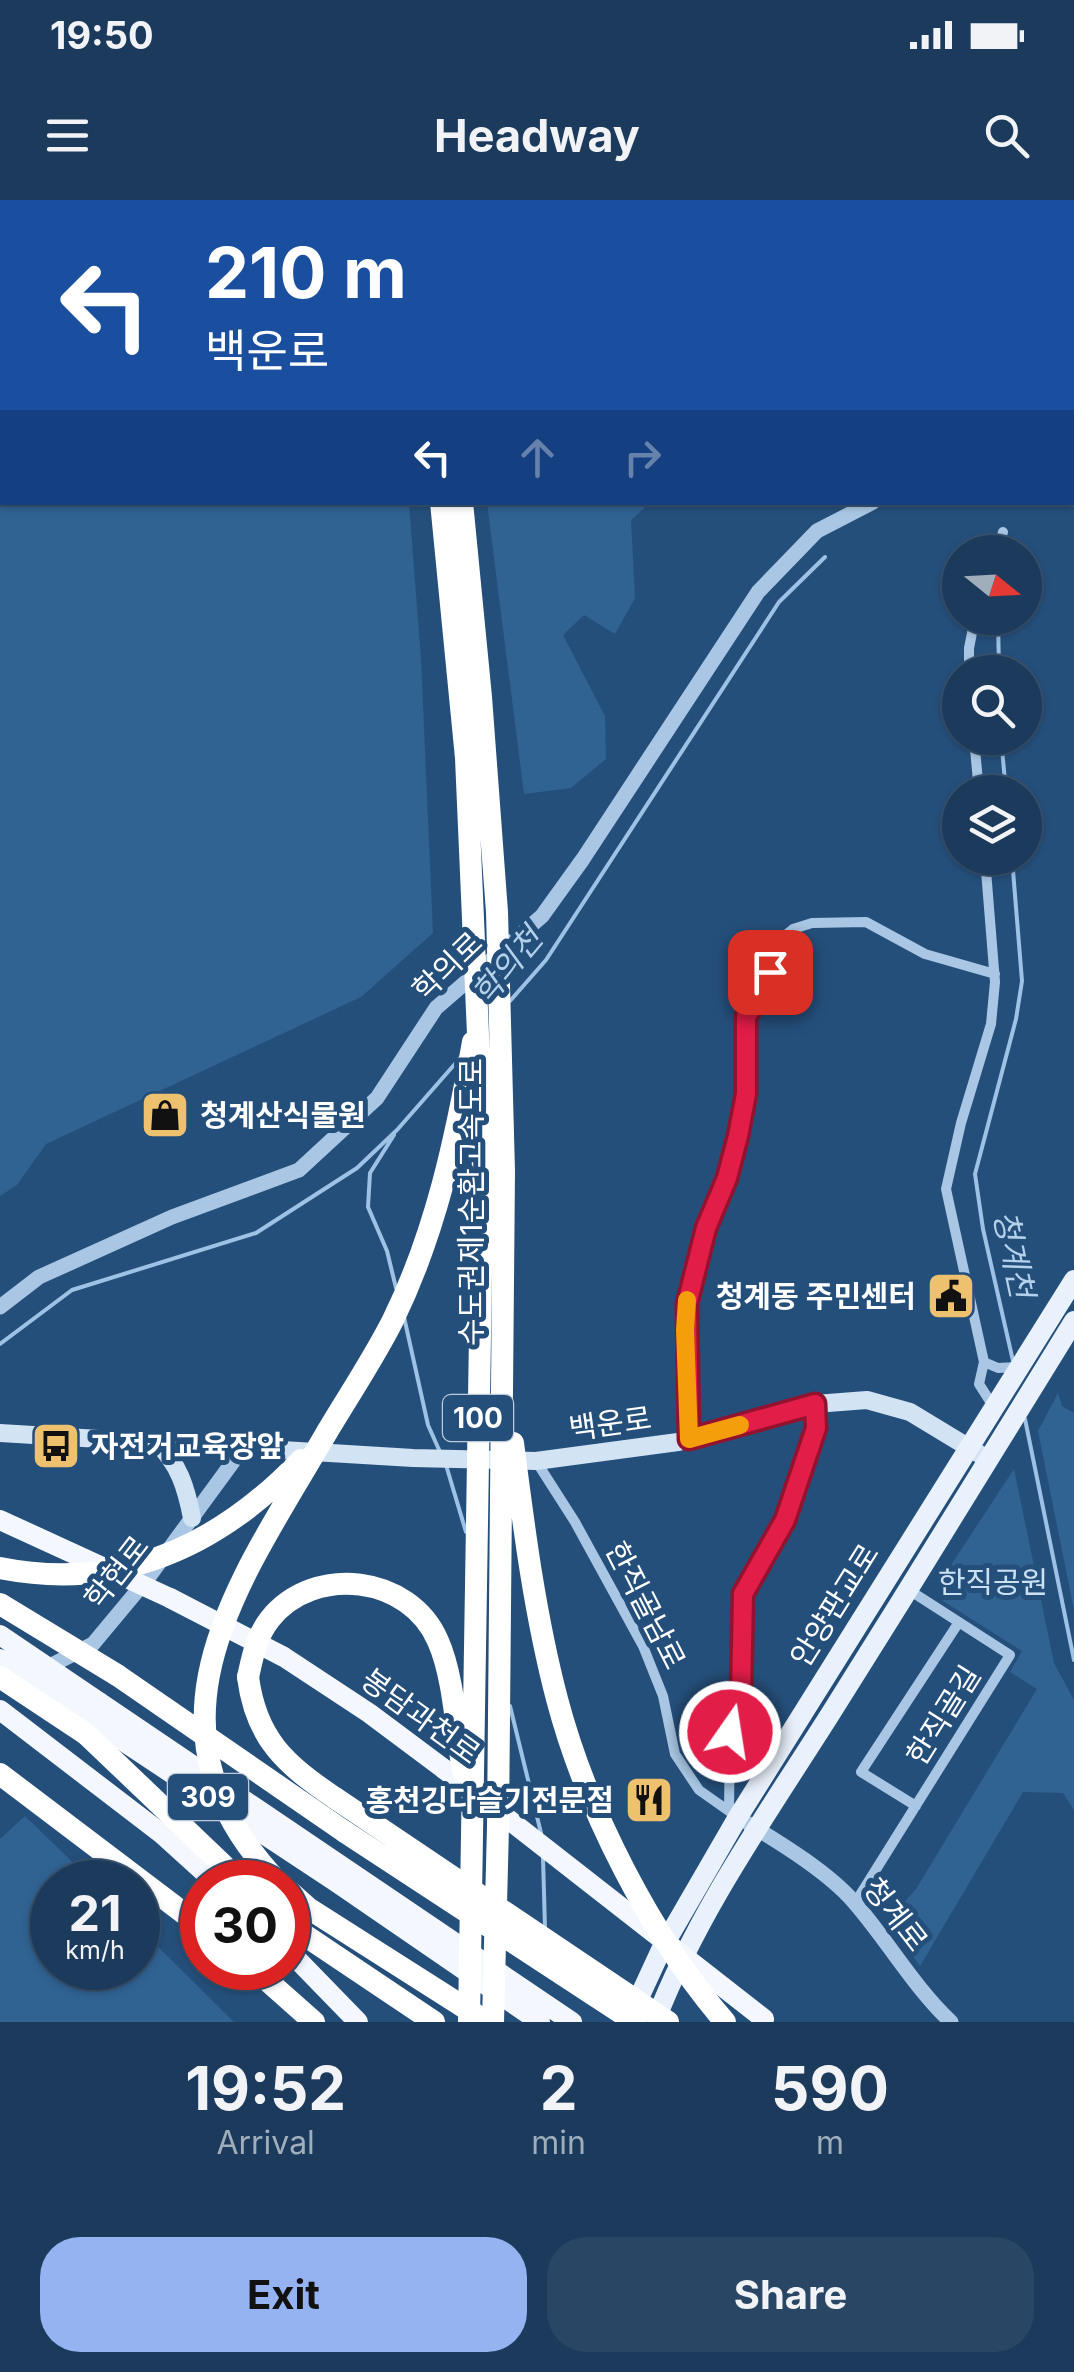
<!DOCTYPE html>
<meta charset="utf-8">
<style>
:root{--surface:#1c3b5c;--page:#294665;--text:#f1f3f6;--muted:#a0adbb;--line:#3a5572;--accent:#95b2f1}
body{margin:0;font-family:Inter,"Noto Sans KR",sans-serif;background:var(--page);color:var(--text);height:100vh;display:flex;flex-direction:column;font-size:38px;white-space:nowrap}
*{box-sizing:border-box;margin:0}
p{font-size:32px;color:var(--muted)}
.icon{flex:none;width:55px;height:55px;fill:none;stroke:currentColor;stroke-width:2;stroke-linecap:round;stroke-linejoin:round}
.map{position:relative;height:1822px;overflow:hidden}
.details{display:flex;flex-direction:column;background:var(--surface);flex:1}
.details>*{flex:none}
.hud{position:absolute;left:0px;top:0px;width:1075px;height:305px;box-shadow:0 2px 8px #0004,0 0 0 2px var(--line);background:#1a4fa0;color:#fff;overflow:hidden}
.needle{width:65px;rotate:108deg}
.tools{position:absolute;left:942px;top:335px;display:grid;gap:20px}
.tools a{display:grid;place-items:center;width:100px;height:100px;border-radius:50%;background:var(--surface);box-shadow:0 2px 8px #0004,0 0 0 2px var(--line);font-size:50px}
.speed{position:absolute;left:30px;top:1660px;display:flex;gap:20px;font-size:50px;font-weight:700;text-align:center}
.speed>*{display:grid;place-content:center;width:130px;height:130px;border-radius:50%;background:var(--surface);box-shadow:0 2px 8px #0004,0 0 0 2px var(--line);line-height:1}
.speed small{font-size:25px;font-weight:400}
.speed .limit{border:15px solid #d22;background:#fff;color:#111}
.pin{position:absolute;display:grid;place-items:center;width:85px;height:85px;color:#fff;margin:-42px;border-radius:20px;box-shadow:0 5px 15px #0006}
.me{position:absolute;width:110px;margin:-55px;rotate:13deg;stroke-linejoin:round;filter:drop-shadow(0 0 8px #0008)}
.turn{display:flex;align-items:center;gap:35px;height:210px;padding:0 40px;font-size:45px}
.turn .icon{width:130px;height:130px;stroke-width:2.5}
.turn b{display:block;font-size:70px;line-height:85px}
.lanes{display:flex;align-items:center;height:95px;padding:0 40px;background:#0003;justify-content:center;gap:50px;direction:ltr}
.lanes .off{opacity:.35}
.eta{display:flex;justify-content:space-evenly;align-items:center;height:170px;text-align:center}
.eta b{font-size:60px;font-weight:700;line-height:70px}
.action{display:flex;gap:20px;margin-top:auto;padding:20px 40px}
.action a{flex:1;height:115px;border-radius:40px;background:var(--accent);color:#111;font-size:40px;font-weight:700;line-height:115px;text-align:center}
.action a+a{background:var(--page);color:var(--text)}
.status{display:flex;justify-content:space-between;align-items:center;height:70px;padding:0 50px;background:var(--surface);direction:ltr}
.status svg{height:28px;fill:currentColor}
header{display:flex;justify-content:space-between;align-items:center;height:130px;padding:0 40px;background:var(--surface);font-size:45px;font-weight:700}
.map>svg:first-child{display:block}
</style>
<div class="status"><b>19:50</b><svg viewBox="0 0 49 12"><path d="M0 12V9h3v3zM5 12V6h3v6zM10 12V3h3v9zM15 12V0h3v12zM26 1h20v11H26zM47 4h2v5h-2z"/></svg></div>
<header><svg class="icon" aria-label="menu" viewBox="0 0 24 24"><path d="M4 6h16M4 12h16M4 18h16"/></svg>Headway<svg class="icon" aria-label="search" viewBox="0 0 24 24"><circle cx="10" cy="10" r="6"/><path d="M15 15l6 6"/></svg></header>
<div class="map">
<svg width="1074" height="1822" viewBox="0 0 1074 1822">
<rect width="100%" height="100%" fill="#254f7b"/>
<path fill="#306292" d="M491 0H1070L1069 2Z
M0 5 2 302 409 303 421 459 433 733 361 797 46 944 17 985 0 996Z
M487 303H650L631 320 635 398 615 434 584 415 563 435 605 516 606 559 571 588 524 594Z
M1058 1193 1062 1206 1074 1213V1410L1038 1231Z
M1014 1269 1054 1463 1074 1500V1610L1063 1593 1023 1592 920 1766 887 1721 916 1689 1037 1489 1010 1472 1022 1451 943 1401 938 1385Z
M25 1616 93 1682H52V1768H138V1727L234 1822H0V1639Z"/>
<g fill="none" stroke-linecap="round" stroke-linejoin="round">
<path stroke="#9dc2e5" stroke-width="4" d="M998 418 999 472
M1001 538 1006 592
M1012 658 1022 781 1016 819 975 974 983 1029 1013 1161
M510 801 546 760 779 402 825 357
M394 935 370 973 368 1007 387 1051 396 1088
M404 1117 428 1225 440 1252
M0 1144 72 1090 256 1033 357 968 397 930 461 857
M1025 1219 1074 1460
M446 1265 466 1332
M510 1506 541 1633
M543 1658 545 1728"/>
<path stroke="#a9c7e4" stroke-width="10" d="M997 352 1003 332
M969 472V448L975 418
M974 538 979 592
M985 658 995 782 991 824 961 923 946 989 984 1162 979 1184 993 1206
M984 1162 998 1168 1017 1167
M689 1239 687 1104 706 1028 727 978 738 936 746 894V816L764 792 782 738 793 729 812 723 866 722 925 754 995 774
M536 1261 575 1322 643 1446 663 1496 675 1554 699 1590 733 1614
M916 1606 861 1572 959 1422
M729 1611 730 1533 741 1496 743 1394 785 1320 817 1228 815 1204
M855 1703 1010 1455 909 1390"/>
<path stroke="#a9c7e4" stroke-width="15" d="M1072 213H1074
M0 1107 39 1077 172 1017 299 970 377 898 436 808 542 716 583 659 758 392 817 331 873 302
M40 1471 93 1444 148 1378 243 1248
M749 1624C782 1644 829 1673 854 1702 888 1741 913 1786 951 1822"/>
<path stroke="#d2e3f4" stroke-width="18" d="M0 1233 413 1258 536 1261 678 1242 815 1204 867 1200 910 1212 981 1255
M156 1242C179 1264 186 1287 192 1318"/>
<path stroke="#e9f1fc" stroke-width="20" d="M631 1815 661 1750 738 1617 1074 1080
M655 1822C696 1714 769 1611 831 1513 913 1383 993 1252 1074 1121"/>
<path stroke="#f4f8fe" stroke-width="20" d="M170 1398 284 1457 369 1513 444 1569
M99 1502 572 1822
M0 1510 162 1634 215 1682
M79 1512 336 1682 540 1822
M288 1750 358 1822"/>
<path stroke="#fff" stroke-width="22" d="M403 0V2
M427 0V2
M327 1232C349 1195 374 1158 393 1120 436 1032 456 938 473 842
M117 1475 345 1632
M248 1477C256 1539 285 1564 335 1598
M86 1534 241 1682
M0 1574 202 1727
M288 1690 308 1708 481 1818
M288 1724 434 1822
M253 1768 314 1822"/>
<path stroke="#f4f8fe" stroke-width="20" d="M0 1320 170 1398
M0 1435 99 1502
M0 1459 79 1512
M444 1569 764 1819"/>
<path stroke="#fff" stroke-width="22" d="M441 302 466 558 483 949 469 1822
M462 302 481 497 497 712 504 971 498 1626 493 1822
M513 1243C524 1329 535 1415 557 1499 586 1609 651 1736 725 1822
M0 1368C120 1392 219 1346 301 1260
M0 1404 117 1475
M0 1477 86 1534
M248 1477C253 1455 256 1437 270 1419 314 1364 410 1375 438 1441 454 1477 456 1531 463 1571
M335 1598 668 1822
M345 1632 635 1822
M278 1682C129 1525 239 1383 327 1232"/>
</g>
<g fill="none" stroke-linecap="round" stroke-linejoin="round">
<g stroke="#92132f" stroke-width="25">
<path id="route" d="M730 1532 741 1496 743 1394 785 1320 816 1228 815 1204 689 1239 687 1104 706 1028 727 978 738 936 746 894V816L764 792 770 772"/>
</g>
<use href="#route" stroke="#e11d48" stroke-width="18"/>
<path stroke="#f59e0b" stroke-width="18" d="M687 1100 685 1130 689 1239 740 1225"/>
</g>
<defs>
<g id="shop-square" transform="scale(2.5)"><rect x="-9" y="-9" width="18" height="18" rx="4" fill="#edc16e" stroke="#254f7b"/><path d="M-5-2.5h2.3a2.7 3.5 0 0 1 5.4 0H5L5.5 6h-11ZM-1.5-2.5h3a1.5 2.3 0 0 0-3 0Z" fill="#111"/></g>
<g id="civic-square" transform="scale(2.5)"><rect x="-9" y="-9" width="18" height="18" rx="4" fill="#edc16e" stroke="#254f7b"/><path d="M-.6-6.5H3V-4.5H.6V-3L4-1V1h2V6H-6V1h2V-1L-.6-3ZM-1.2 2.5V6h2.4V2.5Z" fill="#111"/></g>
<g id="bus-square" transform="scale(2.5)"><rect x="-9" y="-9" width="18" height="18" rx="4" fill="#edc16e" stroke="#254f7b"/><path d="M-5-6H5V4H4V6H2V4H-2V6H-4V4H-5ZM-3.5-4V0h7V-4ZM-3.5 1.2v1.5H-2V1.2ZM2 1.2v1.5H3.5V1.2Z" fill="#111"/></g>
<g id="restaurant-square" transform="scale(2.5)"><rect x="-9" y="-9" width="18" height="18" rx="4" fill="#edc16e" stroke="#254f7b"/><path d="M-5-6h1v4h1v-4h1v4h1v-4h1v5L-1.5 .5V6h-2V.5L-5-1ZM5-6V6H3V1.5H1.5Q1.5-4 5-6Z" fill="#111"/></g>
</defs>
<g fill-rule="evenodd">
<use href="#shop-square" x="165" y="915"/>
<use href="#civic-square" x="951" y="1096"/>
<use href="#bus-square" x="56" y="1246"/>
<use href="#restaurant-square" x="649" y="1600"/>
</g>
<g text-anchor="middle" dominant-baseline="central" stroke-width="10" stroke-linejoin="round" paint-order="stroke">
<g fill="#254f7b" stroke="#becad7" stroke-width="2.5">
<rect x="443" y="1195" width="70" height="46" rx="8"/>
<rect x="168" y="1574" width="80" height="46" rx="8"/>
</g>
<g font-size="28" font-weight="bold" fill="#fff">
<text x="478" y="1218">100</text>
<text x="208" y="1597">309</text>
</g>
<g font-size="30" fill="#fff" stroke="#254f7b">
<text transform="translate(447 766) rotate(-44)">학의로</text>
<text transform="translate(471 1002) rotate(-90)">수도권제1순환고속도로</text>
<text transform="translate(610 1223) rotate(-8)">백운로</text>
<text transform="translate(116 1372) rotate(-52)">학현로</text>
<text transform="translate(646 1405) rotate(63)">한직골남로</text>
<text transform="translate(834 1405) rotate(-58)">안양판교로</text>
<text transform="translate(943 1515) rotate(-58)">한직골길</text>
<text transform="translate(421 1516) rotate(36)">봉담과천로</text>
<text transform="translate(896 1714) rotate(52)">청계로</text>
</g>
<g font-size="30" font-weight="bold" fill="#fff" stroke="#254f7b" text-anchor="start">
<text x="200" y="915">청계산식물원</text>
<text x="916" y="1096" text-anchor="end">청계동 주민센터</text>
<text x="91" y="1246">자전거교육장앞</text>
<text x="614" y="1600" text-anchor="end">홍천깅다슬기전문점</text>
</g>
<g font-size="30" fill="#cce0f4" stroke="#254f7b">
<text x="993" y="1382">한직공원</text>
</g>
<g font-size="32" font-style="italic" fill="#b4d1ec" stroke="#254f7b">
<text transform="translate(507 766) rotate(-50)">학의천</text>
<text transform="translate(1014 1054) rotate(78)">청계천</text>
</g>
</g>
</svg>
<div class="tools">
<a><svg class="needle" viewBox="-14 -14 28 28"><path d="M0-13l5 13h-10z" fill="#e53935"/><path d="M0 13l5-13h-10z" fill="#a0adbb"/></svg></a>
<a><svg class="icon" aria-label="search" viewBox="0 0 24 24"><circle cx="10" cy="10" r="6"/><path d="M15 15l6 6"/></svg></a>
<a><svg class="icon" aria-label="layers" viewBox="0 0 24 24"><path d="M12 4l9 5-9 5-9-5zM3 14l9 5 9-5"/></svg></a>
</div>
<div class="speed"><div>21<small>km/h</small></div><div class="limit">30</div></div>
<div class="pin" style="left:770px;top:772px;background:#d93025"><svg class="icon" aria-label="arrive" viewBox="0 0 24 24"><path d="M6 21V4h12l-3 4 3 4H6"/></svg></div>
<svg class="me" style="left:730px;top:1532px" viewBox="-20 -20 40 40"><circle r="17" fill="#e11d48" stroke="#fff" stroke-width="3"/><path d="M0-11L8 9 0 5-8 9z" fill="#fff"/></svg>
<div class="hud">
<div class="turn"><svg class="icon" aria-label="left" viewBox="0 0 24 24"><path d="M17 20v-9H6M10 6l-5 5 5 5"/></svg><div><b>210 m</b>백운로</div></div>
<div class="lanes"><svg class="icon" aria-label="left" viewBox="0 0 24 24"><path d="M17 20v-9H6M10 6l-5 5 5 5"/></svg><svg class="icon off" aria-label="ahead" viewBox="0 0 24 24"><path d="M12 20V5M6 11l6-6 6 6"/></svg><svg class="icon off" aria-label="right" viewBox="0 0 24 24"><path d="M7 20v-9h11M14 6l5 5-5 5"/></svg></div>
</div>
</div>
<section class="details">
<div class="eta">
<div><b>19:52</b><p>Arrival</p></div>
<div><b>2</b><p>min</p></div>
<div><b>590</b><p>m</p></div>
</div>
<div class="action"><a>Exit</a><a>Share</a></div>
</section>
